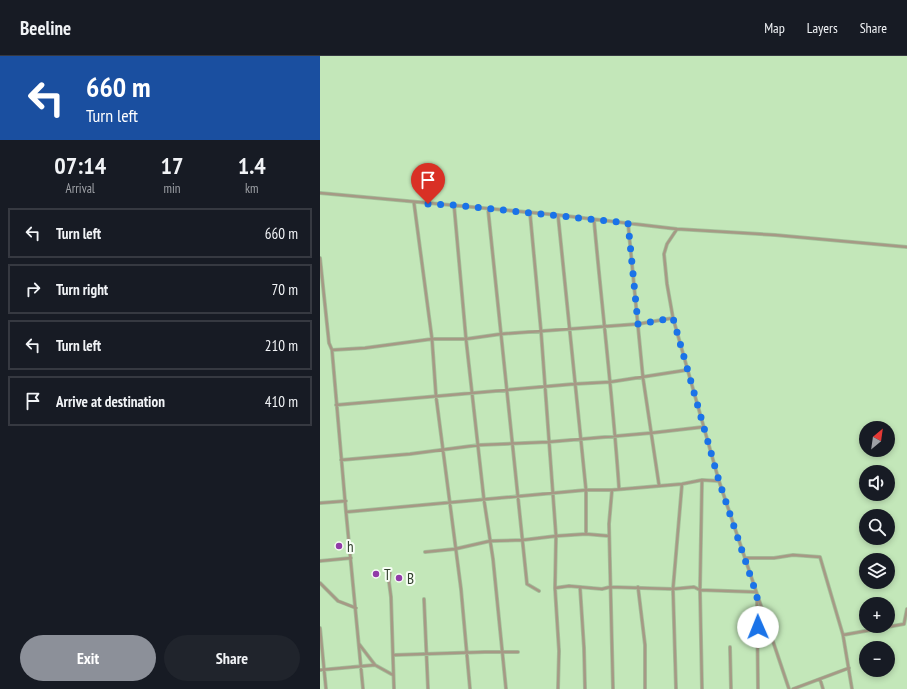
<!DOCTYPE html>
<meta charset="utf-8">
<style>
:root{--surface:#171b24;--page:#20242c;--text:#f1f3f6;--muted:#9ea1a6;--line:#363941;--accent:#8c9099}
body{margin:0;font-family:"PT Sans Narrow",sans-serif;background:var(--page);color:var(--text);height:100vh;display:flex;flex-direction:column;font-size:15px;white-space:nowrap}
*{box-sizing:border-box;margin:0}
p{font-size:13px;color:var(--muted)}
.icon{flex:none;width:22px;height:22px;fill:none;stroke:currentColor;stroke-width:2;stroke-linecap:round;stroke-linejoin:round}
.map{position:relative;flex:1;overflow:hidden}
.sheet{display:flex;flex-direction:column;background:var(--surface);width:320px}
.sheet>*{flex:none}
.hud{background:#1a4fa0;color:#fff;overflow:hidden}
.needle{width:26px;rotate:29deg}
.tools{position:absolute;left:539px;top:365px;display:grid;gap:8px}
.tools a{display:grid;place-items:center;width:36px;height:36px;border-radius:50%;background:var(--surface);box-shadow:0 2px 6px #0003;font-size:20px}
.pin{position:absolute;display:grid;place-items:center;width:34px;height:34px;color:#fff;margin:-41px -17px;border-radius:50% 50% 50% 0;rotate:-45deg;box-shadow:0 0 4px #0007}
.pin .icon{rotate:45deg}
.me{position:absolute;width:44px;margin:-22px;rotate:359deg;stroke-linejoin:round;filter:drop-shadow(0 0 3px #0008)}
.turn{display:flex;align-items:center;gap:14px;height:84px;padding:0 20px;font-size:18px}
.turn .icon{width:52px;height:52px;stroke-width:2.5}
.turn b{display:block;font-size:28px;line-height:34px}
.eta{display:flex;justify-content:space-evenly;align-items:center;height:68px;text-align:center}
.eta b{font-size:24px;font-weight:600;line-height:28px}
.cta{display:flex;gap:8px;margin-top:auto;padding:8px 20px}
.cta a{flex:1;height:46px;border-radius:24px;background:var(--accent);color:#fff;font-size:16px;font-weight:600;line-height:46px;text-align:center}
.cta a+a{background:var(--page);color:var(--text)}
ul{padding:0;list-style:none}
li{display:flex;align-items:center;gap:12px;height:50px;margin:0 8px 6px;padding:0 12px;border:2px solid var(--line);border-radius:0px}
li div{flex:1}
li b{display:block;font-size:15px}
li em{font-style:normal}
header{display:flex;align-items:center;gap:24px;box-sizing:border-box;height:56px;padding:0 20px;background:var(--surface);border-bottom:1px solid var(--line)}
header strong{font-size:19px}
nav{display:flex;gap:22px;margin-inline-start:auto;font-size:14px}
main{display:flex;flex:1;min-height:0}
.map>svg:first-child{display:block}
</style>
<header>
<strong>Beeline</strong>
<nav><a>Map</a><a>Layers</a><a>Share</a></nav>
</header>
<main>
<section class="sheet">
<div class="hud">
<div class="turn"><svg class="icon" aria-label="left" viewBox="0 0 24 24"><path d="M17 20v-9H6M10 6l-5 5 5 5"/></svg><div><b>660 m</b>Turn left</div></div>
</div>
<div class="eta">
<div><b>07:14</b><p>Arrival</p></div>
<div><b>17</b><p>min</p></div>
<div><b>1.4</b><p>km</p></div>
</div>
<ul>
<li><svg class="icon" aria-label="left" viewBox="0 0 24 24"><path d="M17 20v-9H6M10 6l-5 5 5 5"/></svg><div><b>Turn left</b></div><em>660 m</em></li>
<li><svg class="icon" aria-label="right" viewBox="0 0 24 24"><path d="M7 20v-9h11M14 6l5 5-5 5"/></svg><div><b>Turn right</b></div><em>70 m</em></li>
<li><svg class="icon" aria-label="left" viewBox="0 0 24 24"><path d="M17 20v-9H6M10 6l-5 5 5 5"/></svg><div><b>Turn left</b></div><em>210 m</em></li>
<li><svg class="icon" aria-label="arrive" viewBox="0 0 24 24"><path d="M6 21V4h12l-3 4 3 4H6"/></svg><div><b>Arrive at destination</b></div><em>410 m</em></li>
</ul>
<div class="cta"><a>Exit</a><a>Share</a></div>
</section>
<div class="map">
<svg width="587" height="633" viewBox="0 0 587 633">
<rect width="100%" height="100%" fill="#c3e7b9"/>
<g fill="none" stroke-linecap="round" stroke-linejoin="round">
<g stroke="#a3c29b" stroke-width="4">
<path id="minor" d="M0 137 238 159 357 173 455 179 587 191
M94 147 112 283 116 340 141 533 150 633
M134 149 146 283 164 444 173 503 186 633
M168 153 207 528 219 535
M210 157 221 275 236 480 235 532 239 595 238 633
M238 159 266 434V478
M274 164C282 253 293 343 299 432
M308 167 323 322 339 429
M357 173 347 188 344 198 347 228 353 262 399 425 469 633
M0 202 9 287 12 294 26 456 266 434H292L362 428 382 424 399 425
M12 294 45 292 112 283H146L181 278 318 268 353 262
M16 349 254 328 290 326 367 314
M21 404 90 398 159 389 228 386 331 377 383 371
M292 434 289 468 293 633
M0 447 26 445
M26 456 43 633
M105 496 135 493 170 485 203 484 236 480 266 478 289 480
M425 502H454L473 499 500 501 523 579 532 633
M0 505 31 502
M70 515 69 526 71 541 74 633
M0 527 18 545 36 552
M260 531 264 592 265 633
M318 531 325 589V633
M235 532 249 530 282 533 290 531 353 533 374 531 380 534 436 536
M437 542 438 633
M104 543 108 633
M0 572 6 633
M523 579 584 568 587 553
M39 588 55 609
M410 591 411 633
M74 599 165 596H198
M0 614 55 609 73 619
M500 623 503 633
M356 633 353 533 362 428
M382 633 380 534 382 424
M473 633 529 612"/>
</g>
<use href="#minor" stroke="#a69985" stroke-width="2.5"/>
</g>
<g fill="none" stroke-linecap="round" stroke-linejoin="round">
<path stroke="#1a73e8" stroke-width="7" stroke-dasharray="0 12.6" d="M108 148 134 149 308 167 318 268 353 262 399 425 437 540 438 571"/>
</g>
<g fill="#913ba8" stroke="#f7fef5" stroke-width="1.5">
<circle cx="19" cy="490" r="4"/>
<circle cx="56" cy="518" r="4"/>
<circle cx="79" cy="522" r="4"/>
</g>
<g text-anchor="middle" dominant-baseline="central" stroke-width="4" stroke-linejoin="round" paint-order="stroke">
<g font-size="15" fill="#33412f" stroke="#f7fef5" text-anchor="start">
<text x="27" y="490">h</text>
<text x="64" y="518">T</text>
<text x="87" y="522">B</text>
</g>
</g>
</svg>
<div class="tools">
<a><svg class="needle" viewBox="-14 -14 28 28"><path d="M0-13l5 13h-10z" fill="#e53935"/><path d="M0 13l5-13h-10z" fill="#9ea1a6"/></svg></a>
<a><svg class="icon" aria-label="sound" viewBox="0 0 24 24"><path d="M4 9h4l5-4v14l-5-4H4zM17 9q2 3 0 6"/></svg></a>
<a><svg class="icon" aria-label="search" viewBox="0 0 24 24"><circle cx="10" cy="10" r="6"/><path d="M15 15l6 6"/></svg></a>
<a><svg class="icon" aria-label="layers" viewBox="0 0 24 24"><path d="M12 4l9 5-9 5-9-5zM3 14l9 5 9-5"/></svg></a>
<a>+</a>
<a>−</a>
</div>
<div class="pin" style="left:108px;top:148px;background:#d93025"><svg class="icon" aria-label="arrive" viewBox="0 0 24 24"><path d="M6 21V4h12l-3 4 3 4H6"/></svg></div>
<svg class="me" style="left:438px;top:571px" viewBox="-20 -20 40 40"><circle r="19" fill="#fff"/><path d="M0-13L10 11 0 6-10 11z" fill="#1a73e8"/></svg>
</div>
</main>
